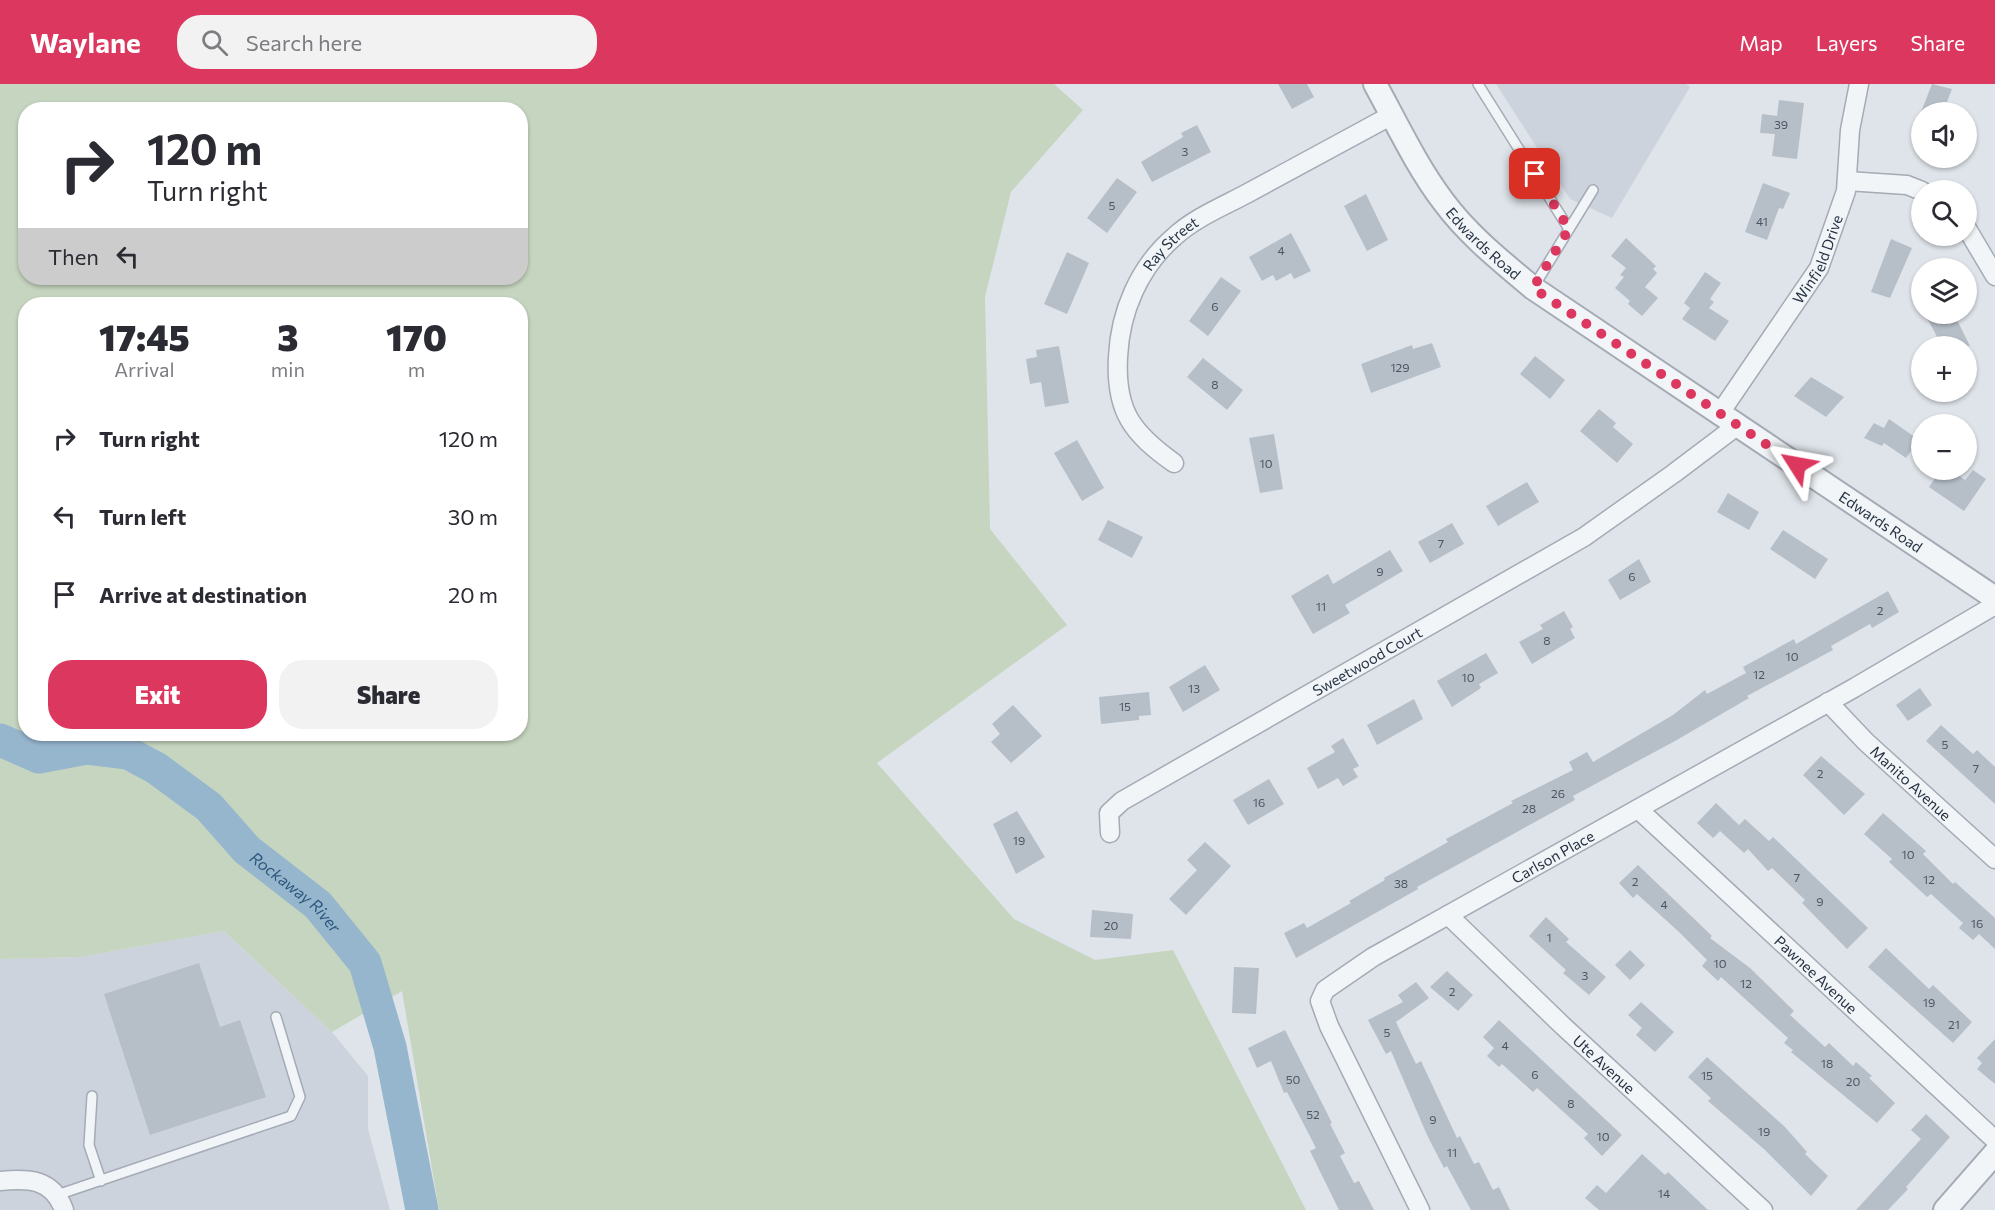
<!DOCTYPE html>
<meta charset="utf-8">
<style>
:root{--surface:#fff;--page:#f2f2f3;--text:#2b2b33;--muted:#7c7c81;--accent:#dc375e}
body{margin:0;font-family:Commissioner,sans-serif;background:var(--page);color:var(--text);height:100vh;display:flex;flex-direction:column;font-size:22px;white-space:nowrap}
*{box-sizing:border-box;margin:0}
p{font-size:20px;color:var(--muted)}
.icon{flex:none;width:33px;height:33px;fill:none;stroke:currentColor;stroke-width:2;stroke-linecap:round;stroke-linejoin:round}
.map{position:relative;flex:1;overflow:hidden}
.side{position:absolute;left:18px;top:213px;width:510px;height:444px;display:flex;flex-direction:column;background:var(--surface);border-radius:24px;box-shadow:0 2px 4px #0004}
.side>*{flex:none}
.guide{position:absolute;left:18px;top:18px;width:510px;height:183px;border-radius:24px;box-shadow:0 2px 4px #0004;background:#fff;color:var(--text);overflow:hidden}
.buttons{position:absolute;left:1911px;top:18px;display:grid;gap:12px}
.buttons a{display:grid;place-items:center;width:66px;height:66px;border-radius:50%;background:var(--surface);box-shadow:0 2px 4px #0004;font-size:30px}
.pin{position:absolute;display:grid;place-items:center;width:51px;height:51px;color:#fff;margin:-26px;border-radius:12px;box-shadow:0 3px 9px #0006}
.me{position:absolute;width:66px;margin:-33px;rotate:304deg;stroke-linejoin:round;filter:drop-shadow(0 0 4px #0008)}
.turn{display:flex;align-items:center;gap:21px;height:126px;padding:0 30px;font-size:27px}
.turn .icon{width:78px;height:78px;stroke-width:2.5}
.turn b{display:block;font-size:42px;line-height:51px}
.then{display:flex;align-items:center;height:57px;padding:0 30px;background:#0003;gap:12px;font-size:22px}
.eta{display:flex;justify-content:space-evenly;align-items:center;height:102px;text-align:center}
.eta b{font-size:36px;font-weight:800;line-height:42px}
.cta{display:flex;gap:12px;margin-top:auto;padding:12px 30px}
.cta a{flex:1;height:69px;border-radius:24px;background:var(--accent);color:#fff;font-size:24px;font-weight:800;line-height:69px;text-align:center}
.cta a+a{background:var(--page);color:var(--text)}
ul{padding:0;list-style:none}
li{display:flex;align-items:center;gap:18px;height:78px;padding:0 30px}
li div{flex:1}
li b{display:block;font-size:22px}
li em{font-style:normal}
header{display:flex;align-items:center;gap:36px;box-sizing:border-box;height:84px;padding:0 30px;background:var(--accent);color:#fff}
header strong{font-size:28px}
nav{display:flex;gap:33px;margin-inline-start:auto;font-size:21px}
.search{width:420px;height:54px;background:var(--page);display:flex;align-items:center;gap:15px;box-sizing:border-box;padding:0 21px;border-radius:24px;color:var(--muted);font-size:22px}
.map>svg:first-child{display:block}
</style>
<header>
<strong>Waylane</strong>
<div class="search"><svg class="icon" aria-label="search" viewBox="0 0 24 24"><circle cx="10" cy="10" r="6"/><path d="M15 15l6 6"/></svg>Search here</div>
<nav><a>Map</a><a>Layers</a><a>Share</a></nav>
</header>
<div class="map">
<svg width="1995" height="1126" viewBox="0 0 1995 1126">
<rect width="100%" height="100%" fill="#dfe4ea"/>
<path fill="#cdd3dc" d="M1496 0H1686L1690 3 1612 134 1570 115Z
M224 847 332 948 368 992V1045L390 1126H0V875L80 873Z"/>
<path fill="#c6d5bf" fill-rule="evenodd" d="M0 0H1054L1083 26 1011 108 985 213 990 445 1067 541 877 679 1014 835 1095 876 1173 866 1306 1126H439L402 907 332 948 224 847 80 873 0 875ZM26 26H520V194H26ZM26 220H520V650H26Z"/>
<g fill="none" stroke-linecap="round" stroke-linejoin="round">
<path stroke="#96b6ce" stroke-width="33" id="s1" d="M0 656 39 673 87 664 128 669 156 684 209 723 247 766 318 821 365 879 390 963 422 1126"/>
</g>
<path fill="#b6bec8" d="M1278 0H1307L1314 13 1292 25Z
M1932 0 1952 5 1943 28H1921Z
M1779 16 1804 19 1797 75 1772 72 1775 50 1760 49 1762 30 1777 32Z
M1197 41 1211 68 1152 98 1141 78 1183 53 1181 49Z
M1117 94 1137 108 1107 149 1087 134Z
M1763 99 1790 109 1783 125 1779 124 1767 156 1745 148Z
M1366 110 1388 156 1367 167 1344 122Z
M1291 149 1311 187 1294 195 1291 189 1276 197 1273 191 1262 197 1249 173Z
M1626 154 1656 182 1653 185 1657 189 1645 203 1658 214 1642 232 1628 220 1630 217 1615 204 1624 193 1620 191 1626 184 1611 172Z
M1891 155 1912 164 1890 214 1871 208Z
M1067 168 1089 179 1067 230 1044 220Z
M1705 188 1721 199 1710 215 1714 218 1709 224 1729 237 1715 257 1682 235 1690 224 1684 219Z
M1221 193 1241 207 1208 252 1189 237Z
M1938 230H1954L1970 262H1942L1927 234Z
M1432 259 1441 283 1371 309 1361 280 1412 261 1413 265Z
M1059 262 1069 319 1045 323 1041 298 1030 300 1026 275 1037 273 1036 266Z
M1535 272 1565 296 1550 315 1520 290Z
M1203 274 1243 306 1227 326 1187 293Z
M1811 293 1844 313 1826 333 1794 312Z
M1599 325 1616 339 1613 343 1633 360 1617 379 1580 347Z
M1889 335 1919 356 1906 374 1884 359 1882 362 1864 354 1874 339 1884 344Z
M1274 350 1283 405 1260 409 1249 354Z
M1077 356 1104 404 1082 417 1054 369Z
M1941 386H1950L1965 396 1973 386 1986 395 1964 427 1929 403Z
M1527 398 1539 418 1498 442 1486 422Z
M1728 409 1759 428 1749 446 1717 428Z
M1108 436 1143 453 1132 474 1098 456Z
M1452 439 1464 460 1430 479 1418 458Z
M1783 446 1828 475 1815 495 1770 465Z
M1390 466 1403 487 1345 521 1350 529 1313 550 1291 512 1328 490 1333 500Z
M1639 475 1651 498 1620 516 1608 496Z
M1888 507 1899 528 1872 544 1870 540 1831 562 1833 566 1747 612 1749 614 1675 657 1573 712 1575 716 1417 803 1418 805 1296 874 1284 849 1304 839 1307 844 1351 819 1349 817 1385 796 1384 794 1448 758 1446 755 1513 719 1511 717 1573 686 1569 678 1587 668 1593 678 1673 631 1705 606 1707 610 1746 589 1743 583 1794 555 1796 560Z
M1564 527 1573 543 1570 545 1575 554 1532 580 1519 558 1543 545 1540 541Z
M1486 569 1498 589 1479 600 1481 604 1452 623 1437 597Z
M1205 581 1220 606 1183 628 1169 603Z
M1920 604 1932 621 1908 637 1896 621Z
M1149 608 1151 631 1139 632V636L1101 640 1099 613Z
M1414 615 1423 635 1377 661 1367 641Z
M1013 621 1042 652 1011 679 991 658 1000 650 992 640Z
M1941 641 1973 670 1977 666 1995 683V720L1926 657Z
M1343 654 1359 682 1353 685 1358 693 1343 702 1338 694 1318 705 1307 684 1335 668 1331 662Z
M1821 672 1865 710 1844 731 1803 691Z
M1269 695 1284 720 1248 741 1233 716Z
M1716 719 1739 741 1745 735 1769 757 1773 753 1868 844 1847 865 1802 819 1805 816 1772 784 1768 787 1748 765 1744 769 1720 747 1713 754 1697 739Z
M1017 727 1045 773 1016 790 993 740Z
M1883 729 1926 767 1923 770 1953 800 1955 798 1995 834V865L1979 850 1973 856 1959 844 1963 839 1931 810 1927 813 1889 778 1892 775 1864 750Z
M1205 758 1231 782 1186 831 1169 815 1197 786 1187 776Z
M1638 781 1712 852 1710 854 1750 884 1794 927 1790 931 1825 963 1829 959 1853 982 1856 978 1872 992 1869 994 1895 1019 1877 1039 1791 968 1793 966 1784 959 1788 954 1721 893 1718 897 1702 882 1707 876 1678 847 1637 810 1633 814 1619 799Z
M1092 826 1133 830 1131 855 1090 853Z
M1546 833 1569 855 1566 858 1606 893 1589 911 1563 889 1566 886 1529 852Z
M1886 864 1929 905 1933 901 1972 938 1953 959 1868 883Z
M1630 866 1645 881 1630 896 1615 881Z
M199 879 220 943 240 936 266 1013 150 1051 104 910Z
M1234 883 1259 884 1256 930 1232 929Z
M1447 887 1473 911 1458 927 1430 903Z
M1416 898 1429 914 1396 938 1416 980 1421 977 1457 1054 1460 1052 1474 1080 1479 1078 1493 1106 1499 1103 1510 1126H1471L1447 1082 1444 1084 1427 1051 1391 967 1386 970 1368 936 1403 918 1398 911Z
M1641 918 1674 948 1655 968 1636 951 1642 944 1628 931Z
M1499 936 1622 1051 1602 1072 1584 1054 1588 1050 1537 1004 1533 1008 1502 980 1499 983 1487 972 1494 964 1483 953Z
M1285 946 1332 1039 1330 1040 1345 1069 1340 1072 1354 1099 1359 1097 1374 1126H1339L1310 1067 1316 1064 1287 1008 1284 1009 1271 977 1257 984 1248 964Z
M1995 955V1000L1977 985 1982 979 1977 974Z
M1707 973 1785 1043 1807 1068 1805 1070 1828 1092 1811 1112 1765 1066 1708 1017 1711 1014 1688 993Z
M1926 1030 1950 1053 1906 1103 1908 1105 1888 1126H1856L1921 1055 1911 1046Z
M1642 1070 1665 1091 1668 1088 1708 1126H1599L1585 1114 1597 1101 1606 1109Z"/>
<g fill="none" stroke-linecap="round" stroke-linejoin="round">
<g stroke="#a4abb5" stroke-width="12">
<path id="service" d="M1478 0 1569 145
M1533 204 1593 106
M92 1012 89 1061 101 1097
M57 1111 291 1032 300 1013 276 933"/>
</g>
<g stroke="#a4abb5" stroke-width="21">
<g id="minor">
<path d="M1847 97 1907 101 1922 107"/>
<path d="M1966 143 1995 192"/>
<path id="s2" d="M1720 329 1819 184 1846 107 1850 46 1859 0"/>
<path id="s3" d="M1174 379C1132 349 1115 327 1118 273 1120 228 1139 183 1174 153 1194 134 1224 122 1248 109 1296 83 1344 57 1392 31"/>
<path id="s4" d="M1828 618 1866 658 1995 775"/>
<path id="s5" d="M1638 725 1995 1056"/>
<path id="s6" d="M1110 749 1109 729 1122 717 1584 453 1673 390 1738 341"/>
<path id="s7" d="M1448 831 1563 942 1763 1126"/>
<path d="M0 1097C29 1094 53 1095 64 1126"/>
<path id="s8" d="M1420 1126 1329 942 1320 917 1325 906 1373 873 1854 604 1995 521"/>
</g>
</g>
<g stroke="#a4abb5" stroke-width="26">
<g id="tertiary">
<path id="s9" d="M1375 0C1397 40 1416 81 1443 117 1468 151 1501 177 1533 204L1995 514"/>
<path d="M1945 1126 1995 1069"/>
</g>
</g>
<use href="#service" stroke="#f2f5f8" stroke-width="9"/>
<use href="#minor" stroke="#f2f5f8" stroke-width="18"/>
<use href="#tertiary" stroke="#f2f5f8" stroke-width="22"/>
</g>
<g fill="none" stroke-linecap="round" stroke-linejoin="round">
<path stroke="#dc375e" stroke-width="10" stroke-dasharray="0 18" d="M1535 90 1569 145 1533 204 1797 381"/>
</g>
<g text-anchor="middle" dominant-baseline="central" stroke-width="4.5" stroke-linejoin="round" paint-order="stroke">
<g font-size="12" fill="#4a5664">
<text x="1781" y="40">39</text>
<text x="1185" y="67">3</text>
<text x="1112" y="121">5</text>
<text x="1762" y="137">41</text>
<text x="1281" y="166">4</text>
<text x="1215" y="222">6</text>
<text x="1400" y="283">129</text>
<text x="1215" y="300">8</text>
<text x="1266" y="379">10</text>
<text x="1441" y="459">7</text>
<text x="1380" y="487">9</text>
<text x="1632" y="492">6</text>
<text x="1321" y="522">11</text>
<text x="1880" y="526">2</text>
<text x="1547" y="556">8</text>
<text x="1792" y="572">10</text>
<text x="1759" y="590">12</text>
<text x="1468" y="593">10</text>
<text x="1194" y="604">13</text>
<text x="1125" y="622">15</text>
<text x="1945" y="660">5</text>
<text x="1976" y="684">7</text>
<text x="1820" y="689">2</text>
<text x="1558" y="709">26</text>
<text x="1259" y="718">16</text>
<text x="1529" y="724">28</text>
<text x="1019" y="756">19</text>
<text x="1908" y="770">10</text>
<text x="1797" y="793">7</text>
<text x="1929" y="795">12</text>
<text x="1635" y="797">2</text>
<text x="1401" y="799">38</text>
<text x="1820" y="817">9</text>
<text x="1664" y="820">4</text>
<text x="1977" y="839">16</text>
<text x="1111" y="841">20</text>
<text x="1549" y="853">1</text>
<text x="1720" y="879">10</text>
<text x="1585" y="891">3</text>
<text x="1746" y="899">12</text>
<text x="1452" y="907">2</text>
<text x="1929" y="918">19</text>
<text x="1954" y="940">21</text>
<text x="1387" y="948">5</text>
<text x="1505" y="961">4</text>
<text x="1827" y="979">18</text>
<text x="1535" y="990">6</text>
<text x="1707" y="991">15</text>
<text x="1293" y="995">50</text>
<text x="1853" y="997">20</text>
<text x="1571" y="1019">8</text>
<text x="1313" y="1030">52</text>
<text x="1433" y="1035">9</text>
<text x="1764" y="1047">19</text>
<text x="1603" y="1052">10</text>
<text x="1452" y="1068">11</text>
<text x="1664" y="1109">14</text>
</g>
<g font-size="15" fill="#263343" stroke="#eff3f7">
<text stroke="none"><textPath href="#s9" startOffset="194">Edwards Road</textPath></text>
<text stroke="none"><textPath href="#s3" startOffset="256">Ray Street</textPath></text>
<text stroke="none"><textPath href="#s2" startOffset="183">Winfield Drive</textPath></text>
<text stroke="none"><textPath href="#s9" startOffset="680">Edwards Road</textPath></text>
<text stroke="none"><textPath href="#s6" startOffset="320">Sweetwood Court</textPath></text>
<text stroke="none"><textPath href="#s4" startOffset="116">Manito Avenue</textPath></text>
<text stroke="none"><textPath href="#s8" startOffset="508">Carlson Place</textPath></text>
<text stroke="none"><textPath href="#s5" startOffset="243">Pawnee Avenue</textPath></text>
<text stroke="none"><textPath href="#s7" startOffset="216">Ute Avenue</textPath></text>
</g>
<g font-size="16" font-style="italic" fill="#2c567b" stroke="#eff3f7">
<text stroke="none"><textPath href="#s1" startOffset="352">Rockaway River</textPath></text>
</g>
</g>
</svg>
<div class="buttons">
<a><svg class="icon" aria-label="sound" viewBox="0 0 24 24"><path d="M4 9h4l5-4v14l-5-4H4zM17 9q2 3 0 6"/></svg></a>
<a><svg class="icon" aria-label="search" viewBox="0 0 24 24"><circle cx="10" cy="10" r="6"/><path d="M15 15l6 6"/></svg></a>
<a><svg class="icon" aria-label="layers" viewBox="0 0 24 24"><path d="M12 4l9 5-9 5-9-5zM3 14l9 5 9-5"/></svg></a>
<a>+</a>
<a>−</a>
</div>
<div class="pin" style="left:1535px;top:90px;background:#d93025"><svg class="icon" aria-label="arrive" viewBox="0 0 24 24"><path d="M6 21V4h12l-3 4 3 4H6"/></svg></div>
<svg class="me" style="left:1797px;top:381px" viewBox="-20 -20 40 40"><path d="M0-17L14 15 0 8-14 15z" fill="#dc375e" stroke="#fff" stroke-width="4"/></svg>
<div class="guide">
<div class="turn"><svg class="icon" aria-label="right" viewBox="0 0 24 24"><path d="M7 20v-9h11M14 6l5 5-5 5"/></svg><div><b>120 m</b>Turn right</div></div>
<div class="then">Then<svg class="icon" aria-label="left" viewBox="0 0 24 24"><path d="M17 20v-9H6M10 6l-5 5 5 5"/></svg></div>
</div>
<section class="side">
<div class="eta">
<div><b>17:45</b><p>Arrival</p></div>
<div><b>3</b><p>min</p></div>
<div><b>170</b><p>m</p></div>
</div>
<ul>
<li><svg class="icon" aria-label="right" viewBox="0 0 24 24"><path d="M7 20v-9h11M14 6l5 5-5 5"/></svg><div><b>Turn right</b></div><em>120 m</em></li>
<li><svg class="icon" aria-label="left" viewBox="0 0 24 24"><path d="M17 20v-9H6M10 6l-5 5 5 5"/></svg><div><b>Turn left</b></div><em>30 m</em></li>
<li><svg class="icon" aria-label="arrive" viewBox="0 0 24 24"><path d="M6 21V4h12l-3 4 3 4H6"/></svg><div><b>Arrive at destination</b></div><em>20 m</em></li>
</ul>
<div class="cta"><a>Exit</a><a>Share</a></div>
</section>
</div>
